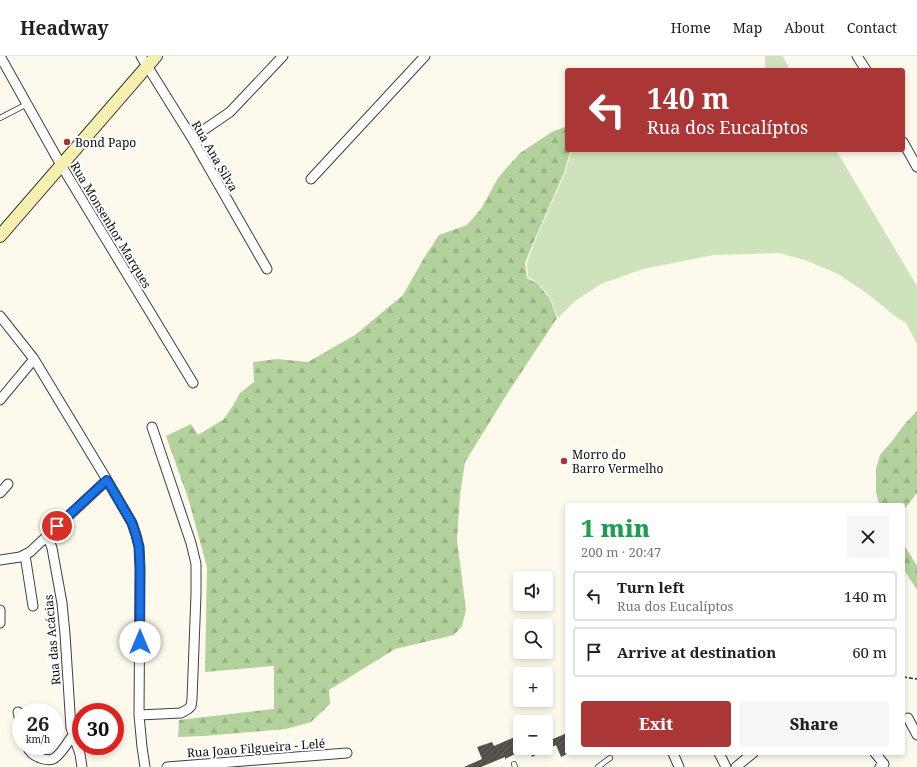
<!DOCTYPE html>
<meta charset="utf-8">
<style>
:root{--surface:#fff;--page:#f6f6f6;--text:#202124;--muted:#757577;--line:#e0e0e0;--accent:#aa3636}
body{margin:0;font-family:"Noto Serif",serif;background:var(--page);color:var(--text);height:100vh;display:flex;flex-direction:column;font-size:15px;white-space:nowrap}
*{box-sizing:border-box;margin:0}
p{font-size:13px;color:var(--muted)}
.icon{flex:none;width:22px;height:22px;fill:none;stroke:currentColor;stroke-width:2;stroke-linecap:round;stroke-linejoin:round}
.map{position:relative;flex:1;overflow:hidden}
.drawer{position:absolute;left:565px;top:447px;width:340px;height:252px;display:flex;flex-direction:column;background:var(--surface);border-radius:4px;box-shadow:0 2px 6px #0003}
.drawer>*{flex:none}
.top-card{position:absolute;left:565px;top:12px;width:340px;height:84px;border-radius:4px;box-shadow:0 2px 6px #0003;background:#aa3636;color:#fff;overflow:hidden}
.fabs{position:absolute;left:513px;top:515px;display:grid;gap:8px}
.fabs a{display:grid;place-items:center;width:40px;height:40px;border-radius:4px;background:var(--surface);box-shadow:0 2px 6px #0003;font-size:20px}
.speed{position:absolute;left:12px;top:647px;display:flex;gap:8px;font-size:20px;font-weight:700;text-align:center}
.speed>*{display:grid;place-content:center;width:52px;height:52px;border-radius:50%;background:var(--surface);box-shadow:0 2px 6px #0003;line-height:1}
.speed small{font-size:10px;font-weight:400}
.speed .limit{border:6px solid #d22;background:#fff;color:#111}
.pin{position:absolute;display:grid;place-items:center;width:34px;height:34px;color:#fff;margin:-17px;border:2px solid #fff;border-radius:50%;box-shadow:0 1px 4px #0007}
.me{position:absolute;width:44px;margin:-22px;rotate:0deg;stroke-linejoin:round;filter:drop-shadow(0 0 3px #0008)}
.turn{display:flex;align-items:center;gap:14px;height:84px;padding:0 16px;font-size:18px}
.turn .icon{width:52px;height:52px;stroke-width:2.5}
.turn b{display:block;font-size:28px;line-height:34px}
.round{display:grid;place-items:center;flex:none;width:42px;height:42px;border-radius:4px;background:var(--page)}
.overview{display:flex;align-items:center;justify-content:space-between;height:68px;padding:0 16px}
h1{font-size:24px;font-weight:800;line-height:30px;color:#1e9e55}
.cta{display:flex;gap:8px;margin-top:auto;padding:8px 16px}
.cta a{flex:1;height:46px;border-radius:4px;background:var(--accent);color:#fff;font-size:16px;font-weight:800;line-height:46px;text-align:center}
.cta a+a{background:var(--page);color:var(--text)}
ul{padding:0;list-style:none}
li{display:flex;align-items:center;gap:12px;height:50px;margin:0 8px 6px;padding:0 8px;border:2px solid var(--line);border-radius:4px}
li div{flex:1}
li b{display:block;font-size:15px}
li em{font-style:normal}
header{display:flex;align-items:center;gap:24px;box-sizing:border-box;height:56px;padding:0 20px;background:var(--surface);border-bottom:1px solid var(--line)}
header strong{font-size:19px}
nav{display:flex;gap:22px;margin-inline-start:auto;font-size:14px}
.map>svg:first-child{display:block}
</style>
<header>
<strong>Headway</strong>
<nav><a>Home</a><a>Map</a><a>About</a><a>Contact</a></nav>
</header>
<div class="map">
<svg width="917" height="711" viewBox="0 0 917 711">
<defs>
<pattern id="forest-firs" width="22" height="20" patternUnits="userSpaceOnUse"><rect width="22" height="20" fill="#b2d19c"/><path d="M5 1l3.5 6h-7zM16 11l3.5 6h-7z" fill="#98b285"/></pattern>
<pattern id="building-hatch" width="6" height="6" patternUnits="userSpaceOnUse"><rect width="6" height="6" fill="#534e4a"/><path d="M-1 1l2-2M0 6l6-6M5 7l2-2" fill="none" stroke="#676360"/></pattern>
</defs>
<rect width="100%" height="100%" fill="#fdfaed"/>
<path fill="#cee3bb" d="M765 0H783L790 14H765Z
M572 94H836L917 230V288L906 267 892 258 873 242 862 234 838 218 805 204 779 197 714 199 643 213 601 228 575 245 558 262C551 242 547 232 528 221L527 207 535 185 564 119Z"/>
<path fill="url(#forest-firs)" d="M567 70V94H571L563 119 534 185 525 207 527 222 538 228 550 243 557 262 507 338 465 406 460 439 457 484 466 554 462 570 454 579 395 593 329 634 330 648 311 666 286 673 203 680 178 681 179 664 274 653V610L205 616 207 511 189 445 166 380 191 368 198 379 224 363 234 348 240 337 254 326 253 306 277 303 308 306 355 279 403 239 424 202 439 179 467 169 481 153 498 122 520 97 552 76Z
M917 355V437L903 455V449H879L876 435V413L880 399 893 384 904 369Z
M903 487 917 510V534L903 512Z"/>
<path fill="url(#building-hatch)" d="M567 677V698L561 701 556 689 532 701 529 692H546V686Z
M517 680 520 688V692H522L523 694 505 703V701L481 711H464L482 703 477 691 492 686 494 690Z"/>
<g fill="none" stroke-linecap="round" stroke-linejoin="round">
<g stroke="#3f3f3f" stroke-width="6">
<path id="lane" d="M0 62 27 48
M514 708 515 711
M598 711 610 702"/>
</g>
<g stroke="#3f3f3f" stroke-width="11">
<path id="street" d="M0 0 61 109 193 327
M141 0 192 82 267 213
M857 0 866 14
M192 82 230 56 283 0
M903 86 917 111
M311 123 425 0
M0 260 34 303 107 424 132 467 136 479 139 491 140 512 139 659 142 691 145 711
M0 344 34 303
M0 437 8 428
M47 479 52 492 62 547 65 578 71 672 80 698 82 711
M25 499 33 550
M0 504 20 501 30 496 107 424
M0 554V567
M18 656 21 669
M139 659 181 657 188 653 191 650 192 643 196 538V508L191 487 152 371
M908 662 917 679
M27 690C29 695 33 699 38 701 42 703 47 705 53 703 60 700 68 686 73 679
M673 697 679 711
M719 697 726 711
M875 697 884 708 880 711
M167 711 347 697
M736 711 753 697"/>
</g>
<g stroke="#2e2e2e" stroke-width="14">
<path id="secondary" d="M0 180 156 0"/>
</g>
<path stroke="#2e2e2e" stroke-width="1.5" stroke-dasharray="4 2" stroke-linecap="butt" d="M903 621 917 623"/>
<use href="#lane" stroke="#fff" stroke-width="4.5"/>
<use href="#street" stroke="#fff" stroke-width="9"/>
<use href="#secondary" stroke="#f5f0b0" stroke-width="12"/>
</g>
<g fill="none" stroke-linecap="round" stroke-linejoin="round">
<g stroke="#114b97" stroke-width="10">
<path id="route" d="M57 470 107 424 132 467 136 479 139 491 140 512V586"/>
</g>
<use href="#route" stroke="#1a73e8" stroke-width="7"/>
</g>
<g fill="#aa3636" stroke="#fff" stroke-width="1.5">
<circle cx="67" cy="86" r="4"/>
<circle cx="564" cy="405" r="4"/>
</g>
<g text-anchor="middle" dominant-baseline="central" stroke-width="4" stroke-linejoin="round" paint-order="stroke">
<g font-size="12" fill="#0c0c0c" stroke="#fff" text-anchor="start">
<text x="75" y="86">Bond Papo</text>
<text x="572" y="398">Morro do<tspan x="572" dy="14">Barro Vermelho</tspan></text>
</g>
<g font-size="12" fill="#0c0c0c" stroke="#fff">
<text transform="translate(215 100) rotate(60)">Rua Ana Silva</text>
<text transform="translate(111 169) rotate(59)">Rua Monsenhor Marques</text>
<text transform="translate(52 584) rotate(-95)">Rua das Acácias</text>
<text transform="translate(256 692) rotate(-4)">Rua Joao Filgueira - Lelé</text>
</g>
</g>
</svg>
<div class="fabs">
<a><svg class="icon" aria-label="sound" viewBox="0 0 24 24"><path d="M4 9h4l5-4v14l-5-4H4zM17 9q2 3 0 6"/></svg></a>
<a><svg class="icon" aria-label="search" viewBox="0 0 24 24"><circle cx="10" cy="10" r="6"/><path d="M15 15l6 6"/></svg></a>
<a>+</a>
<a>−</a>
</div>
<div class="speed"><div>26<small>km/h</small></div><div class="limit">30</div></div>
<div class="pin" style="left:57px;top:470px;background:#d93025"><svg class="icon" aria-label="arrive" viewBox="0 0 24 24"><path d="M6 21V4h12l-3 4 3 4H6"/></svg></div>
<svg class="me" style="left:140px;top:586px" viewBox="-20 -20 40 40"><circle r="19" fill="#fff"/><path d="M0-13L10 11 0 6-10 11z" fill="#1a73e8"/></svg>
<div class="top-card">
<div class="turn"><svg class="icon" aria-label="left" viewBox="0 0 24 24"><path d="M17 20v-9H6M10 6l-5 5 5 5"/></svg><div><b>140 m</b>Rua dos Eucalíptos</div></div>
</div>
<section class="drawer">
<div class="overview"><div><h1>1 min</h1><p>200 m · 20:47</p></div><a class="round"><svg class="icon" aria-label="close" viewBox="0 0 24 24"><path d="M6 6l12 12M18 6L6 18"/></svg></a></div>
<ul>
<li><svg class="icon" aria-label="left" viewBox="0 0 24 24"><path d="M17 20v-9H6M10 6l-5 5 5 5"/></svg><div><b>Turn left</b><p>Rua dos Eucalíptos</p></div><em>140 m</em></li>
<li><svg class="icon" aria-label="arrive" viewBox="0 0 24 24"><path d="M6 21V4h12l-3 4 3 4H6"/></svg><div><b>Arrive at destination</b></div><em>60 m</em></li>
</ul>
<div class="cta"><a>Exit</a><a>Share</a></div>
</section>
</div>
